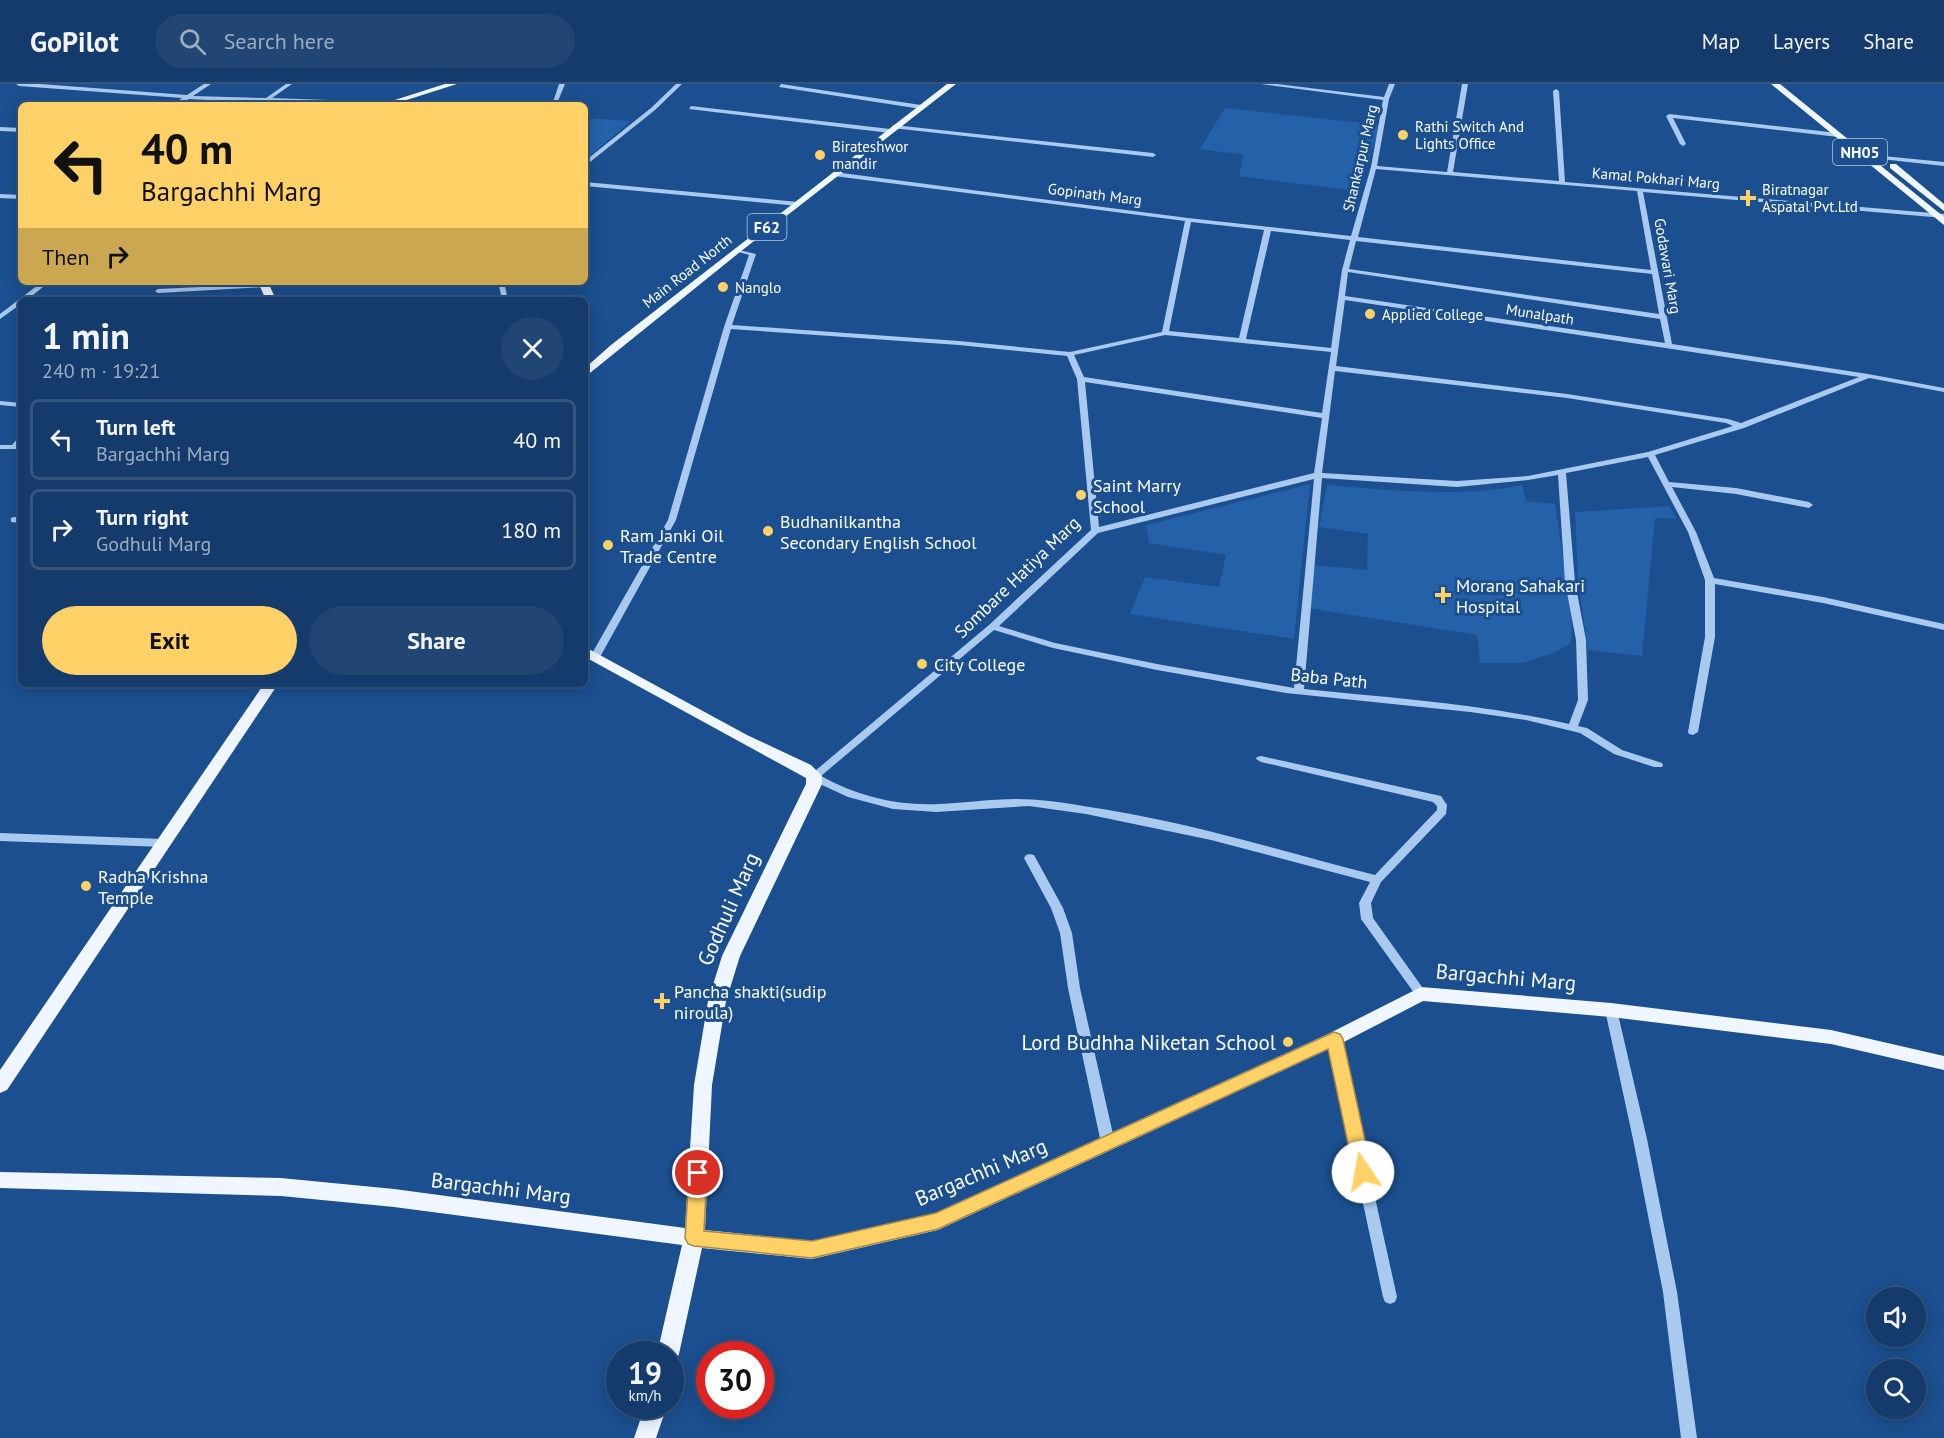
<!DOCTYPE html>
<meta charset="utf-8">
<style>
:root{--surface:#143b6b;--page:#214673;--text:#f1f3f6;--muted:#9dadc1;--line:#33557e;--accent:#ffd166}
body{margin:0;font-family:"PT Sans",sans-serif;background:var(--page);color:var(--text);height:100vh;display:flex;flex-direction:column;font-size:22px;white-space:nowrap}
*{box-sizing:border-box;margin:0}
p{font-size:20px;color:var(--muted)}
.icon{flex:none;width:33px;height:33px;fill:none;stroke:currentColor;stroke-width:2;stroke-linecap:round;stroke-linejoin:round}
.map{position:relative;flex:1;overflow:hidden}
.sheet{position:absolute;left:18px;top:213px;width:570px;height:390px;display:flex;flex-direction:column;background:var(--surface);border-radius:9px;box-shadow:0 3px 15px #0003,0 0 0 2px var(--line)}
.sheet>*{flex:none}
.top-card{position:absolute;left:18px;top:18px;width:570px;height:183px;border-radius:9px;box-shadow:0 3px 15px #0003,0 0 0 2px var(--line);background:#ffd166;color:#111;overflow:hidden}
.buttons{position:absolute;left:1866px;top:1203px;display:grid;gap:12px}
.buttons a{display:grid;place-items:center;width:60px;height:60px;border-radius:50%;background:var(--surface);box-shadow:0 3px 15px #0003,0 0 0 2px var(--line);font-size:30px}
.speed{position:absolute;left:606px;top:1257px;display:flex;gap:12px;font-size:30px;font-weight:700;text-align:center}
.speed>*{display:grid;place-content:center;width:78px;height:78px;border-radius:50%;background:var(--surface);box-shadow:0 3px 15px #0003,0 0 0 2px var(--line);line-height:1}
.speed small{font-size:15px;font-weight:400}
.speed .limit{border:9px solid #d22;background:#fff;color:#111}
.pin{position:absolute;display:grid;place-items:center;width:51px;height:51px;color:#fff;margin:-26px;border:3px solid #fff;border-radius:50%;box-shadow:0 2px 6px #0007}
.me{position:absolute;width:66px;margin:-33px;rotate:348deg;stroke-linejoin:round;filter:drop-shadow(0 0 4px #0008)}
.turn{display:flex;align-items:center;gap:21px;height:126px;padding:0 24px;font-size:27px}
.turn .icon{width:78px;height:78px;stroke-width:2.5}
.turn b{display:block;font-size:42px;line-height:51px}
.then{display:flex;align-items:center;height:57px;padding:0 24px;background:#0003;gap:12px;font-size:22px}
.round{display:grid;place-items:center;flex:none;width:63px;height:63px;border-radius:32px;background:var(--page)}
.summary{display:flex;align-items:center;justify-content:space-between;height:102px;padding:0 24px}
h1{font-size:36px;font-weight:700;line-height:45px}
.action{display:flex;gap:12px;margin-top:auto;padding:12px 24px}
.action a{flex:1;height:69px;border-radius:36px;background:var(--accent);color:#111;font-size:24px;font-weight:700;line-height:69px;text-align:center}
.action a+a{background:var(--page);color:var(--text)}
ul{padding:0;list-style:none}
li{display:flex;align-items:center;gap:18px;height:81px;margin:0 12px 9px;padding:0 12px;border:3px solid var(--line);border-radius:9px}
li div{flex:1}
li b{display:block;font-size:22px}
li em{font-style:normal}
header{display:flex;align-items:center;gap:36px;box-sizing:border-box;height:84px;padding:0 30px;background:var(--surface);border-bottom:2px solid var(--line)}
header strong{font-size:28px}
nav{display:flex;gap:33px;margin-inline-start:auto;font-size:21px}
.search{width:420px;height:54px;background:var(--page);display:flex;align-items:center;gap:15px;box-sizing:border-box;padding:0 21px;border-radius:33px;color:var(--muted);font-size:22px}
.map>svg:first-child{display:block}
</style>
<header>
<strong>GoPilot</strong>
<div class="search"><svg class="icon" aria-label="search" viewBox="0 0 24 24"><circle cx="10" cy="10" r="6"/><path d="M15 15l6 6"/></svg>Search here</div>
<nav><a>Map</a><a>Layers</a><a>Share</a></nav>
</header>
<div class="map">
<svg width="1944" height="1354" viewBox="0 0 1944 1354">
<rect width="100%" height="100%" fill="#1b4f8f"/>
<path fill="#2461a8" d="M1225 24 1381 41 1357 107 1239 92 1244 71 1200 65Z
M585 34 631 37 585 76Z
M1310 400 1294 555 1130 530 1145 493 1219 503 1226 471 1149 459 1146 441Z
M1327 401C1392 406 1457 414 1522 401L1526 417 1555 420 1572 535 1571 559 1553 569 1523 579H1480L1477 551 1308 524 1314 481 1367 486 1368 450 1319 443Z
M1669 422 1677 435 1655 434 1642 572 1588 566 1578 496 1575 428Z"/>
<g fill="none" stroke-linecap="round" stroke-linejoin="round">
<path fill="#a9c9ee" fill-rule="evenodd" d="M16 0H40L187 11 204 0H211L193 12 266 14 286 0H292L272 14 384 18 387 20 265 19 189 15 179 21H172L182 14 19 2Z
M559 0H565L558 17 553 18Z
M676 0H682L655 26 585 82V77L651 24Z
M781 0 921 21 924 23 921 25 779 3Z
M1261 0H1277L1384 13 1389 0H1395L1389 15 1377 82 1447 88 1462 0H1468L1453 88 1559 97 1553 7 1556 5 1559 7 1565 98 1944 130V134L1643 108 1672 260 1868 290 1944 304V308L1869 294 1744 344 1655 371 1669 398 1736 404 1809 418 1813 421 1809 424 1736 410 1672 403 1696 448 1714 494 1823 513 1944 540V546L1823 519 1715 500V553L1698 648 1693 651 1689 650 1688 648 1705 553V496L1688 448 1648 373 1566 389 1575 498 1586 556 1588 616 1578 642 1587 644 1622 666 1662 679 1663 681 1662 683H1654L1614 670 1580 649 1526 636 1470 628 1286 609 1157 586 1053 564 994 546 821 692C857 712 897 722 939 720 964 719 990 715 1016 715 1038 715 1061 718 1083 722 1182 736 1278 766 1375 791L1437 726V722L1433 718 1261 678 1256 675 1257 673 1261 672 1441 712 1447 721 1446 730 1381 798 1371 819 1373 834 1427 910 1425 913 1421 915 1417 913 1361 835 1359 819 1370 798 1211 756 1086 730 1029 722 936 728 893 725 848 713 822 701 809 692 989 541 1091 446 1077 295 1067 272 959 261 731 245 676 436 600 573 595 576 590 573 668 436 724 243 749 171 735 167V165L756 170 732 241 959 257 1070 268 1162 248 1185 137 834 92 831 90 834 88 1188 134 1351 152 1371 83 1383 16ZM1376 85 1637 107 1651 186 1358 153ZM1191 138 1264 146 1239 254 1169 247ZM1271 147 1350 156 1342 186 1331 264 1246 255ZM1356 157 1652 190 1659 230 1349 185ZM1348 188 1660 235 1665 259 1345 212ZM1345 216 1859 293 1741 339 1728 335 1567 310 1336 282ZM1165 251 1331 268 1322 329 1084 293 1074 271ZM1335 287 1567 314 1726 339 1733 342 1648 368 1528 392 1457 397 1322 389ZM1085 298 1322 334 1314 389 1099 443ZM1558 391 1565 498 1576 556 1578 616 1569 640C1482 620 1393 614 1304 605L1322 394 1457 403 1528 396ZM1314 395 1294 604 1157 580 1055 559 999 542 1098 449Z
M691 22 890 45 893 47 890 49 689 25Z
M1669 30 1838 49 1841 51 1838 53 1673 34 1686 60 1683 62 1680 60 1666 32Z
M894 41 1153 69 1156 71 1153 73 892 44V42Z
M0 43 21 44V48L0 47Z
M1883 72 1944 78V82L1881 75V73Z
M585 98 798 118 801 120 798 122 585 102Z
M0 110 21 111V115L0 114Z
M42 198H49L27 216H21V220L0 235V230Z
M498 198H504L508 216 502 215Z
M264 200 266 201V203L158 209 155 207 158 205Z
M0 317 21 319V323L0 321Z
M18 354H21V361L17 365H0V361H12Z
M14 433H21V439L11 438V434Z
M0 749 164 755 168 756 170 759 168 762 164 763 0 757Z
M1030 770 1034 771 1063 824 1072 849 1080 904 1115 1059 1113 1063 1108 1065 1103 1063 1101 1059 1068 904 1060 849 1051 824 1024 774 1026 771Z
M1611 921 1615 923 1617 926 1647 1055 1677 1208 1697 1354H1681L1663 1208 1633 1055 1605 926 1607 923Z
M1334 950 1338 951 1340 955 1397 1213 1395 1218 1390 1220 1385 1218 1383 1213 1328 955 1330 951Z"/>
<path fill="#f0f6ff" fill-rule="evenodd" d="M445 0H457L391 21H379Z
M947 0H956L740 168 585 293V284L611 261Z
M1771 0H1780L1944 133V141Z
M1890 80H1896L1944 120V127L1890 84Z
M258 198H268L276 216H266Z
M585 563 747 651 811 681 822 692V700L740 872 726 917 712 1001 705 1146 812 1157 935 1129 1328 950 1421 903 1611 919 1831 946 1944 972V986L1831 960 1611 933 1423 917 1340 960 938 1146 812 1175 702 1164 679 1270 676 1277 670 1279V1270H657L682 1161 394 1123 281 1112 0 1104V1088L281 1094 394 1105 685 1144 694 1001 708 917 722 872 806 700V694L585 573Z
M264 600H278L7 1006 0 1009V986Z
M645 1322H667L656 1354H634Z"/>
</g>
<path fill="#ffd166" stroke="#a68842" stroke-width="1.5" d="M1334 948 1340 950 1343 955 1372 1088 1369 1093 1363 1095 1357 1093 1354 1088 1328 965 938 1145 812 1174 694 1162 688 1160 685 1154 689 1089 692 1083 698 1081 705 1083 707 1089 704 1147 812 1157 936 1129Z"/>
<g fill="#ffd166" stroke="#1b4f8f" stroke-width="2">
<circle cx="1403" cy="51" r="6"/>
<circle cx="820" cy="71" r="6"/>
<path d="M1745 105h6v6h6v6h-6v6h-6v-6h-6v-6h6z"/>
<circle cx="723" cy="203" r="6"/>
<circle cx="1370" cy="230" r="6"/>
<circle cx="1081" cy="411" r="6"/>
<circle cx="768" cy="447" r="6"/>
<circle cx="608" cy="461" r="6"/>
<path d="M1440 502h6v6h6v6h-6v6h-6v-6h-6v-6h6z"/>
<circle cx="922" cy="580" r="6"/>
<circle cx="86" cy="802" r="6"/>
<path d="M659 908h6v6h6v6h-6v6h-6v-6h-6v-6h6z"/>
<circle cx="1288" cy="958" r="6"/>
</g>
<g text-anchor="middle" dominant-baseline="central" stroke-width="6" stroke-linejoin="round" paint-order="stroke">
<g font-size="15" fill="#fff" stroke="#1b4f8f" text-anchor="start">
<text x="1415" y="42">Rathi Switch And<tspan x="1415" dy="17">Lights Office</tspan></text>
<text x="832" y="62">Birateshwor<tspan x="832" dy="17">mandir</tspan></text>
<text x="1762" y="105">Biratnagar<tspan x="1762" dy="17">Aspatal Pvt.Ltd</tspan></text>
<text x="735" y="203">Nanglo</text>
<text x="1382" y="230">Applied College</text>
</g>
<g font-size="15" fill="#fff" stroke="#1b4f8f">
<text transform="translate(1360 74) rotate(-77)">Shankarpur Marg</text>
<text transform="translate(1656 94) rotate(5)">Kamal Pokhari Marg</text>
<text transform="translate(1095 110) rotate(7)">Gopinath Marg</text>
<text transform="translate(1668 182) rotate(80)">Godawari Marg</text>
<text transform="translate(687 187) rotate(-38)">Main Road North</text>
<text transform="translate(1540 230) rotate(9)">Munalpath</text>
</g>
<g fill="#1b4f8f" stroke="#bbcadd" stroke-width="1.5">
<rect x="1833" y="55" width="54" height="26" rx="4.5"/>
<rect x="747.5" y="130" width="39" height="26" rx="4.5"/>
</g>
<g font-size="16" font-weight="bold" fill="#fff">
<text x="1860" y="68">NH05</text>
<text x="767" y="143">F62</text>
</g>
<g font-size="18" fill="#fff" stroke="#1b4f8f" text-anchor="start">
<text x="1093" y="401">Saint Marry<tspan x="1093" dy="21">School</tspan></text>
<text x="780" y="437">Budhanilkantha<tspan x="780" dy="21">Secondary English School</tspan></text>
<text x="620" y="451">Ram Janki Oil<tspan x="620" dy="21">Trade Centre</tspan></text>
<text x="1456" y="501">Morang Sahakari<tspan x="1456" dy="21">Hospital</tspan></text>
<text x="934" y="580">City College</text>
<text x="98" y="792">Radha Krishna<tspan x="98" dy="21">Temple</tspan></text>
<text x="674" y="907">Pancha shakti(sudip<tspan x="674" dy="21">niroula)</tspan></text>
</g>
<g font-size="18" fill="#fff" stroke="#1b4f8f">
<text transform="translate(1017 493) rotate(-44)">Sombare Hatiya Marg</text>
<text transform="translate(1329 594) rotate(6)">Baba Path</text>
</g>
<g font-size="21" fill="#fff" stroke="#1b4f8f">
<text transform="translate(728 825) rotate(-66)">Godhuli Marg</text>
<text transform="translate(1506 893) rotate(5)">Bargachhi Marg</text>
<text transform="translate(981 1088) rotate(-23)">Bargachhi Marg</text>
<text transform="translate(501 1104) rotate(7)">Bargachhi Marg</text>
</g>
<g font-size="21" fill="#fff" stroke="#1b4f8f" text-anchor="end">
<text x="1276" y="958">Lord Budhha Niketan School</text>
</g>
</g>
</svg>
<div class="buttons">
<a><svg class="icon" aria-label="sound" viewBox="0 0 24 24"><path d="M4 9h4l5-4v14l-5-4H4zM17 9q2 3 0 6"/></svg></a>
<a><svg class="icon" aria-label="search" viewBox="0 0 24 24"><circle cx="10" cy="10" r="6"/><path d="M15 15l6 6"/></svg></a>
</div>
<div class="speed"><div>19<small>km/h</small></div><div class="limit">30</div></div>
<div class="pin" style="left:698px;top:1089px;background:#d93025"><svg class="icon" aria-label="arrive" viewBox="0 0 24 24"><path d="M6 21V4h12l-3 4 3 4H6"/></svg></div>
<svg class="me" style="left:1363px;top:1088px" viewBox="-20 -20 40 40"><circle r="19" fill="#fff"/><path d="M0-13L10 11 0 6-10 11z" fill="#ffd166"/></svg>
<div class="top-card">
<div class="turn"><svg class="icon" aria-label="left" viewBox="0 0 24 24"><path d="M17 20v-9H6M10 6l-5 5 5 5"/></svg><div><b>40 m</b>Bargachhi Marg</div></div>
<div class="then">Then<svg class="icon" aria-label="right" viewBox="0 0 24 24"><path d="M7 20v-9h11M14 6l5 5-5 5"/></svg></div>
</div>
<section class="sheet">
<div class="summary"><div><h1>1 min</h1><p>240 m · 19:21</p></div><a class="round"><svg class="icon" aria-label="close" viewBox="0 0 24 24"><path d="M6 6l12 12M18 6L6 18"/></svg></a></div>
<ul>
<li><svg class="icon" aria-label="left" viewBox="0 0 24 24"><path d="M17 20v-9H6M10 6l-5 5 5 5"/></svg><div><b>Turn left</b><p>Bargachhi Marg</p></div><em>40 m</em></li>
<li><svg class="icon" aria-label="right" viewBox="0 0 24 24"><path d="M7 20v-9h11M14 6l5 5-5 5"/></svg><div><b>Turn right</b><p>Godhuli Marg</p></div><em>180 m</em></li>
</ul>
<div class="action"><a>Exit</a><a>Share</a></div>
</section>
</div>
